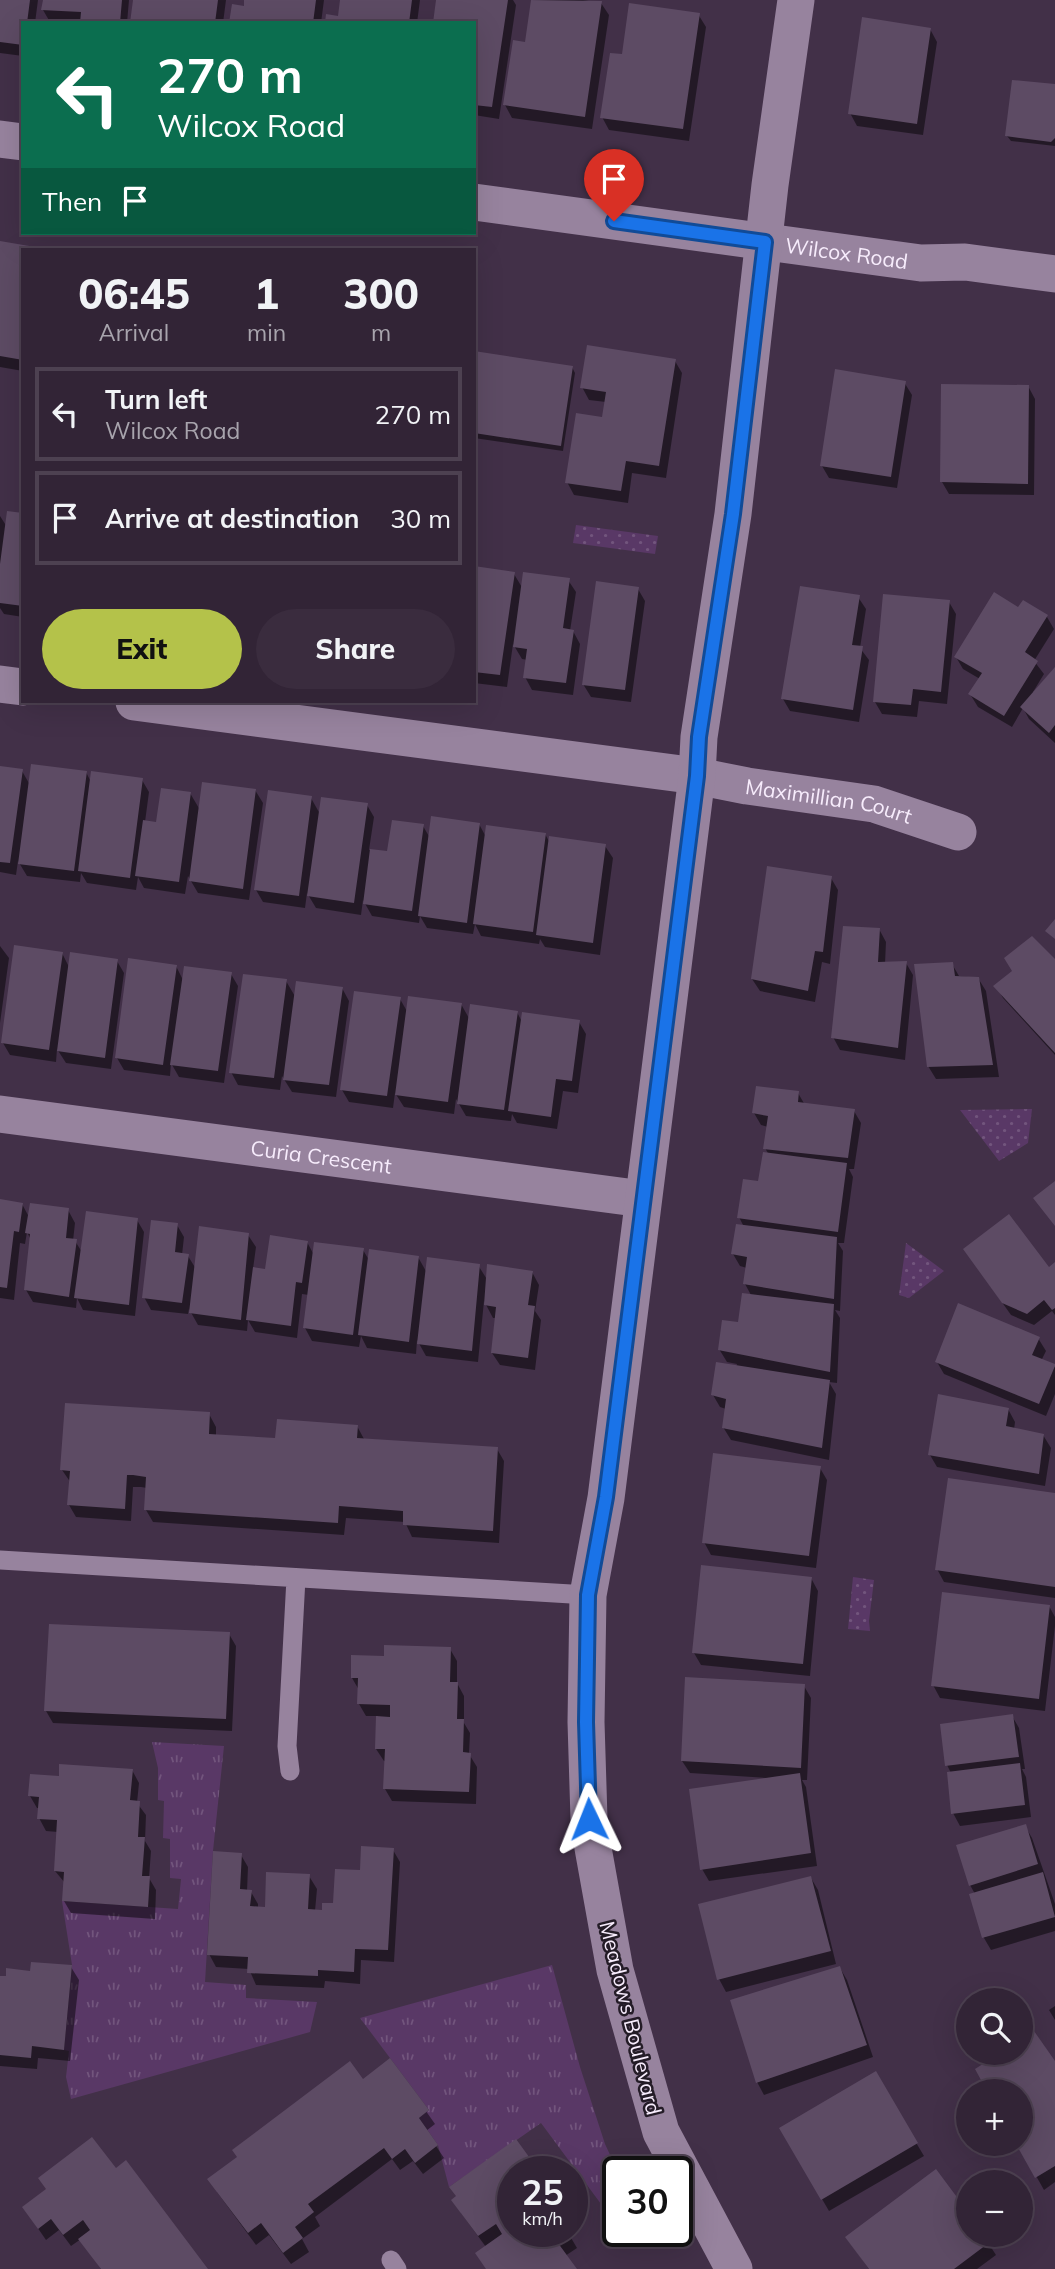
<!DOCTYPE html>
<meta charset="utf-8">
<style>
:root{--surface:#322436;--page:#3a2c3e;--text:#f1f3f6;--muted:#a8a4ad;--line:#4d4151;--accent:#b4c24a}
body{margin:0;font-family:Mulish,sans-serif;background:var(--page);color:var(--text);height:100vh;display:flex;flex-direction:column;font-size:26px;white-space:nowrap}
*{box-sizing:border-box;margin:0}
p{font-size:23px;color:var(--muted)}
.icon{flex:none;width:38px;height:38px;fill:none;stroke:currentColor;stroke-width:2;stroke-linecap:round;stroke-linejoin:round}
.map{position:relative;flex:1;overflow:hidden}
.drawer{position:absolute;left:21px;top:248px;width:455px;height:455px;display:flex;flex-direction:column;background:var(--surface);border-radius:0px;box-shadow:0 7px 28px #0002,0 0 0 2px var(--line)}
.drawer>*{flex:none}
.top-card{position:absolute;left:21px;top:21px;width:455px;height:214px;border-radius:0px;box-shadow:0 7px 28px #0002,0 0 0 2px var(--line);background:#0b6e4f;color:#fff;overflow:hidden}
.controls{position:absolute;left:956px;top:1988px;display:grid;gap:14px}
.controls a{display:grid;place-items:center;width:77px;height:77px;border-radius:50%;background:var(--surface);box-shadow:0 7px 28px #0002,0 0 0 2px var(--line);font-size:35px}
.speed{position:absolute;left:497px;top:2156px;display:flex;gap:14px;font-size:35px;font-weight:700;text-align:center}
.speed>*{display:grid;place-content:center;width:91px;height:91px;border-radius:50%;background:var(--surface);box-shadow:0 7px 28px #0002,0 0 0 2px var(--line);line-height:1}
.speed small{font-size:18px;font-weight:400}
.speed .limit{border:4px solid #111;border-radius:10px;background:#fff;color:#111}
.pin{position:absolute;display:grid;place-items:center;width:60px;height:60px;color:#fff;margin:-72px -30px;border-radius:50% 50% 50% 0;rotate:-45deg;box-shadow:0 0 7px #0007}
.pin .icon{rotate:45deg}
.me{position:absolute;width:77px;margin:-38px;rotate:358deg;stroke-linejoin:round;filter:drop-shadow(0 0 5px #0008)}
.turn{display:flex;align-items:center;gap:24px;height:147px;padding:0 21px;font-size:32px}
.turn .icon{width:91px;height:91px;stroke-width:2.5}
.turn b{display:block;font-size:49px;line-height:60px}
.then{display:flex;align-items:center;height:66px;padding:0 21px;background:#0003;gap:14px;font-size:26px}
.eta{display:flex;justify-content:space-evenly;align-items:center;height:119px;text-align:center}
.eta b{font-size:42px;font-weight:800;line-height:49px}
.action{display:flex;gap:14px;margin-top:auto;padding:14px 21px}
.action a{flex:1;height:80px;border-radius:42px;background:var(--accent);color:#111;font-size:28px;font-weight:800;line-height:80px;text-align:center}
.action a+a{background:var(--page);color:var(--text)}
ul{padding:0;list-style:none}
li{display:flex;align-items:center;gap:21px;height:94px;margin:0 14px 10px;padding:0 7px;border:4px solid var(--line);border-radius:0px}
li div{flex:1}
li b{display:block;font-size:26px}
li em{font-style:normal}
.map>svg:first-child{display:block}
</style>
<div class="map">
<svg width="1055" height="2269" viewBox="0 0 1055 2269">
<defs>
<pattern id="grass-tufts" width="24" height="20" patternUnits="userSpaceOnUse" patternTransform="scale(1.75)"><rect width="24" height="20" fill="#593866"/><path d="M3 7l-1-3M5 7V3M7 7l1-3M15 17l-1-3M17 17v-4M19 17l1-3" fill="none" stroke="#72557d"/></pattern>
<pattern id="garden-dots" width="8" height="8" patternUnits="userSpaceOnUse" patternTransform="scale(1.75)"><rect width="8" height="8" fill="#593866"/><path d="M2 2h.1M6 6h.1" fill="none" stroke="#72557d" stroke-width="1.8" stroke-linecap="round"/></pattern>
</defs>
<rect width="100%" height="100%" fill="#423048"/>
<path fill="url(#grass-tufts)" d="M152 1742 224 1746 213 1851 205 1982 246 1985V1998L317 2002 310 2032 71 2099 66 2077 69 2051 64 2050 72 1965 62 1901 178 1909 181 1879 170 1878V1839L163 1838 164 1801 158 1800V1768Z
M552 1965 580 2067 605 2144 618 2172V2196L604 2208 541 2123 449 2187 438 2145 419 2118 429 2110 360 2018Z"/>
<path fill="url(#garden-dots)" d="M576 525 658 536 655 554 573 543Z
M1032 1109 1028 1143 999 1161 960 1110Z
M906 1243 944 1271 909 1298 899 1295Z
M853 1577 874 1580 869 1621 870 1631 848 1629Z"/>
<path fill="#0007" d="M0 0H38L35 23H23V56L0 53Z
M44 0H129L127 23 50 22 43 10Z
M135 0H226L223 23H132Z
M246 0H324L321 23H231L245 8Z
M342 0H420L417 23H327L340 17Z
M438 0H513L516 5 499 119 474 115V23Z
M533 0H583L601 3 609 15 592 129 512 118 505 105 527 44Z
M698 14 706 27 689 141 609 130 602 117 623 56Z
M930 29 937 42 923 135 857 126 850 113Z
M1055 86V146L1011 141 1007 136Z
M0 243 44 250H23V371L0 367Z
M474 353 572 367 575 373 563 451 474 438Z
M675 361 682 373 666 478 632 473 628 503 574 495 567 482 604 419 606 402 589 400 582 387Z
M904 382 912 395 897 488 829 478 822 466Z
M1028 386 1035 399 1034 495 949 494 942 482Z
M23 515V617L4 614 0 608V516L7 527Z
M474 568 514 574 523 589 568 580 576 592 570 631H573L580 644 573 695 532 690 525 677 528 660 522 659 513 644 507 687 474 683Z
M638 589 645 601 631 702 591 697 583 684Z
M858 597 866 609 860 648 869 660 859 722 790 711 783 699Z
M949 602 956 614 947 704 919 701 917 717 882 714 875 702Z
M1024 602 1047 617 1054 629 1034 661 1044 674 1033 692 1035 693 1055 670V743L1029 719 1023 708 1012 727 978 707 970 694 980 679 963 669 956 657 1019 610Z
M0 768 22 771 30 785 86 772 91 782 142 780 149 792 145 822 157 824 190 793 200 810 255 790 263 803 249 900 198 893 188 876 185 894 144 888 138 877 136 890 87 883 81 873 80 882 27 876 18 861 16 875 0 872Z
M311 798 320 814 367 805 374 817 369 850 389 853 423 826 430 838 479 824 486 837 545 834 550 843 605 846 613 858 600 955 545 947 540 939 539 944 481 936 475 924 473 934 427 928 420 916 419 923 372 916 363 900 361 915 316 908 307 893 305 908 263 902 256 890Z
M831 878 838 890 830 964 822 962 815 1002 760 991 752 979Z
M879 929 886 942 885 964 906 963 913 975 905 1060 840 1050 833 1037Z
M0 946 9 958 0 1023Z
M62 953 69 967 117 961 124 973 111 1069 66 1063 57 1049 56 1062 10 1055 3 1043Z
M1055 962V1055L1003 998 996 986Z
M952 964 959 976 978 978 986 991 999 1077 936 1079 928 1066Z
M176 966 183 980 231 974 238 986 224 1083 179 1077 171 1063 170 1076 124 1070 117 1058Z
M286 981 296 998 342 988 349 1001 336 1097 292 1092 282 1076 280 1090 238 1085 231 1072Z
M400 999 408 1013 461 1004 470 1020 517 1012 522 1022H579L586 1034 578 1093 563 1091 557 1129 517 1123 512 1114 511 1121 466 1116 456 1099 454 1114 404 1107 395 1093 393 1108 349 1102 342 1090Z
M798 1093 805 1105 854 1111 861 1123 854 1169H849L853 1177 844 1243H838L843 1251 840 1311 835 1310 840 1318 837 1383 829 1382 836 1394 829 1460 731 1440 723 1427 726 1409 720 1407 713 1395 736 1367 737 1364 727 1362 719 1349 739 1324 751 1295 745 1284 747 1268 740 1266 733 1254 744 1227 739 1217 760 1183 769 1155 765 1148 768 1127 761 1125 754 1113Z
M0 1201 22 1204 29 1217 68 1210 75 1223 73 1241H75L82 1252 137 1220 144 1232 135 1316 83 1310 77 1298 76 1308 33 1302 26 1290 31 1240 27 1232 25 1244 20 1243 14 1300 0 1298Z
M177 1225 184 1237 182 1255 188 1256 196 1269 248 1235 256 1247 253 1269 267 1271 307 1242 314 1255 363 1250 369 1260 418 1257 427 1273 478 1265 488 1281 532 1272 539 1285 535 1311 541 1320 535 1370 500 1365 492 1353 496 1318H493L484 1301 478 1362 426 1356 417 1340 416 1354 367 1348 361 1336 359 1347 312 1341 305 1328 309 1295 302 1294 297 1338 255 1332 248 1320 247 1331 198 1325 189 1309 188 1314 151 1310 144 1297Z
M965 1250 1048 1269 1055 1265V1315L1052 1311 1034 1325 1011 1315Z
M1038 1338 1046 1351 1041 1361 1055 1367V1394L1046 1416 944 1374 937 1362Z
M1008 1409 1015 1422 1014 1430 1043 1435 1051 1448 1045 1486 937 1467 930 1455Z
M209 1414 216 1427V1436L277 1439 357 1426 364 1439 497 1449 504 1461 499 1543 412 1537 405 1522 360 1519 346 1518 344 1535 153 1522 146 1510 147 1488 141 1487H133L131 1521 76 1517 69 1505 71 1483 62 1470Z
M820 1468 827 1480 816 1568 711 1555 704 1542Z
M1055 1495V1598L944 1582 937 1569Z
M811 1578 818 1591 810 1676 701 1665 694 1653Z
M1049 1606 1055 1617V1626L1045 1711 940 1698 933 1685Z
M229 1634 236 1646 232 1731 53 1723 46 1711Z
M450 1649 457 1661V1683L464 1696V1723L470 1733 469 1754 477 1767 476 1804 392 1801 385 1789 386 1761H384L376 1749 378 1716H366L359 1704V1690L352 1678 385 1657Z
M804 1686 811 1698 807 1780H802L806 1787 817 1866 709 1881 702 1869 767 1778 690 1773 682 1761Z
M1012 1716 1019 1728 1025 1769H1022L1026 1777 1031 1817 960 1826 953 1813 951 1773 947 1765Z
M132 1770 139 1783 137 1803 146 1815 145 1841 151 1851 149 1878 156 1890 155 1919 71 1913 64 1901 65 1883 55 1871 58 1832 46 1831 39 1818 40 1808H37L30 1796 60 1778Z
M1025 1826 1032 1838 1055 1904V1931L991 1950 984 1938 971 1895 975 1894 970 1885Z
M393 1850 400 1862 394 1962 361 1960 360 1984 325 1981 324 1988 256 1985 249 1969 216 1967 209 1954 241 1855 248 1867 247 1892H251L258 1904V1908H266L309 1876 317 1889 315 1911 324 1912 334 1905 361 1872Z
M811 1878 818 1890 836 1964 726 1992 719 1979Z
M71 1967 79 1980 70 2061 38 2058 37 2069 0 2066V1977L7 1978Z
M840 1968 847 1980 873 2057 764 2095 757 2082Z
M1055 2006V2020L1049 2010Z
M1003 2053H1020L1055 2064V2182L1044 2190 1018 2144H1020V2091H989L977 2069Z
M390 2060 435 2124 426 2131 444 2158 423 2174 413 2161 400 2170 392 2159 315 2217 320 2226 302 2239 309 2252 291 2264 269 2235 256 2245 217 2192Z
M875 2074 924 2156 829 2211 781 2129Z
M115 2170 205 2269H101L81 2239 71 2246 59 2230 46 2240 24 2208Z
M513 2172V2231H567L577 2248 565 2256 574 2269H487L486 2247 461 2213Z
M983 2235 996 2255 977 2269H869L847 2238Z"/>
<path fill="#5d4b64" d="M0 0H30L27 23H23V45L0 42Z
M43 0H122L120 23H80L81 12 41 10Z
M133 0H218L215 23H130Z
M244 0H316L313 23H229L232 4 244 6Z
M340 0H412L409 23H325L326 14 338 16Z
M436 0H508L492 107 474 105V23H433Z
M531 0 602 1 585 117 503 105 513 40 525 42Z
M629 3 700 13 683 129 600 118 610 53 622 54Z
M862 17 931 28 917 124 848 114Z
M1012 80 1055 84V138L1051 142 1005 136Z
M0 241 47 249 23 250V360L0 356Z
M587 345 676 359 659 466 626 461 621 491 565 483 576 413 602 417 606 392 580 388Z
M474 351 573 366 561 446 474 433Z
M835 369 906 381 891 477 820 466Z
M941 384 1029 385 1028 484 940 482Z
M7 511 23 513V606L0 603V564Z
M474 566 515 572 500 675 474 672Z
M523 572 570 578 563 628 574 630 566 683 523 678 527 649 513 647Z
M596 581 639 587 625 690 582 685Z
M800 586 860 595 852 645 863 646 853 710 781 699Z
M994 592 1018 607 1023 600 1048 615 1025 652 1038 661 1004 716 968 694 982 673 954 657Z
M883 594 950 600 941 692 913 689 911 705 873 702Z
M1055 667V725L1049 733 1020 707Z
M31 764 87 771 74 871 18 864Z
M0 766 23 769 10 863 0 862Z
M91 771 143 778 130 878 78 871Z
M202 782 256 789 243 889 189 881Z
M161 788 191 792 179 882 135 876 143 820 156 822Z
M268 790 312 796 299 896 254 890Z
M321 797 368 803 354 903 307 896Z
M431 816 480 823 467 923 418 916Z
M392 820 424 824 412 911 363 904 370 849 387 851Z
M486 825 546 833 533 932 473 924Z
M549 836 606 844 593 943 536 935Z
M767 866 832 876 823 952 815 951 808 991 751 979Z
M1055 919V939L1045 931Z
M843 926 880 928 878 962 907 961 898 1048 831 1038Z
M1032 936 1055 959V1053L993 986 1012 971 1004 958Z
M14 945 63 952 49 1050 1 1043Z
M70 952 118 959 105 1058 57 1051Z
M128 958 177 965 163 1065 115 1058Z
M953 962 955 976 979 977 993 1065 927 1067 914 964Z
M184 966 232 972 218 1071 170 1065Z
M243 974 287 979 274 1078 229 1073Z
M296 981 343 987 329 1085 283 1080Z
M354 991 401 997 387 1096 340 1090Z
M408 996 462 1003 448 1102 395 1095Z
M470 1004 518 1011 504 1110 457 1104Z
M522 1012 580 1020 572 1081 556 1079 551 1117 508 1111Z
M756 1086 799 1091 798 1102 855 1109 848 1158 763 1149 768 1116 752 1113Z
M763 1152 847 1163 838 1232 737 1218 743 1179 758 1181Z
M1055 1181V1226L1033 1198Z
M0 1199 23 1203 19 1232 14 1231 7 1288 0 1287Z
M30 1203 69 1208 66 1238 77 1239 69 1297 24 1290 30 1234 25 1233Z
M86 1211 138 1218 129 1305 74 1298Z
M1009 1214 1049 1267 1055 1262V1308L1052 1310 1044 1300 1027 1314 1002 1303 963 1249Z
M151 1220 178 1223 175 1252 189 1254 182 1303 142 1298Z
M736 1224 837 1237 834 1299 743 1284 747 1257 731 1254Z
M199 1226 249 1233 241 1320 189 1313Z
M270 1235 308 1241 302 1283 296 1282 291 1326 246 1320 253 1267 265 1269Z
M314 1242 364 1248 353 1335 303 1328Z
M369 1249 419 1256 409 1342 358 1335Z
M427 1257 480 1264 472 1351 417 1344Z
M487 1264 533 1271 528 1305 535 1306 528 1358 491 1353 496 1307 484 1305Z
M742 1293 834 1304 830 1372 718 1350 722 1320 738 1322Z
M958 1303 1040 1337 1032 1355 1055 1364V1366L1039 1404 935 1362Z
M716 1362 830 1380 822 1448 722 1428 726 1399 711 1395Z
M938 1394 1009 1408 1006 1426 1044 1434 1039 1474 928 1455Z
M65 1403 210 1412 209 1434 275 1438 277 1419 358 1425 357 1438 498 1447 493 1531 403 1525V1511L352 1507 339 1506 338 1523 144 1510 146 1477 133 1475H127L125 1509 67 1505 70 1471 60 1470Z
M713 1453 821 1466 809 1556 702 1543Z
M948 1478 1055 1493V1587L935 1570Z
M701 1565 812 1577 803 1664 692 1653Z
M942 1592 1050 1605 1039 1699 931 1686Z
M49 1624 230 1632 226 1719 44 1711Z
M384 1645 451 1647 450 1682H458L457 1719H464L463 1752 471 1753 469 1792 383 1789 385 1749H375L376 1716 390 1717V1705L357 1704 358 1678H351V1655L384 1656Z
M685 1677 805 1684 801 1768 681 1761Z
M1013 1714 1019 1757 945 1766 940 1724Z
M1020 1763 1025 1805 951 1814 947 1772Z
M59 1764 133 1769 130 1800 140 1801 138 1837H145L142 1876H150L148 1907 62 1901 64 1872 54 1871 57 1820 37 1819 39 1797 28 1796 30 1774 59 1776Z
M800 1773 811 1853 700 1870 689 1789Z
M1026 1824 1038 1864 969 1886 956 1845Z
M361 1846 394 1848 388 1950 355 1949 354 1972 318 1970V1976L247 1973 248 1957 207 1955 213 1851 242 1853 240 1889 252 1890 250 1906 265 1907 266 1872 310 1874 308 1909 322 1910V1903H333L335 1869 360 1870Z
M1043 1872 1055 1917 982 1938 969 1894Z
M811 1876 831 1951 717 1980 698 1904Z
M31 1962 72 1965 64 2050 32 2046 31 2058 0 2055V1976H6V1968L30 1971Z
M840 1966 867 2045 756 2083 730 2000Z
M1034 2031 1055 2061V2166L1035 2178 1016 2144H1020V2091H987L975 2069 1000 2053H1020V2040Z
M390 2058 429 2110 419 2118 438 2145 415 2163 405 2149 392 2159 384 2148 308 2204 314 2212 295 2227 303 2238 283 2253 261 2223 248 2233 207 2179 237 2157 232 2150 350 2061 363 2079Z
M876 2071 918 2143 821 2200 779 2128Z
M92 2137 116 2168 126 2160 208 2269H101L78 2239 90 2230 83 2220 63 2235 51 2219 38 2229 22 2207 46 2189 38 2178Z
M516 2139 540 2172H513V2231H569L571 2234 558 2243 577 2269H486L475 2253 502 2234 496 2224 478 2236 451 2200 456 2196 449 2187Z
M936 2169 968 2212V2235H985L990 2242 954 2269H869L845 2237Z"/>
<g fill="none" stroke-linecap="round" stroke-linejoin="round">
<path stroke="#97839e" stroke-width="19" d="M0 1560 588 1595
M290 1771 287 1746 296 1578
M391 2260 397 2269"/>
<g stroke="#97839e" stroke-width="37">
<path d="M0 139 23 142"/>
<path id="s1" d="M474 202 921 263 965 262 1055 274"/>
<path d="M0 684 23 687"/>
<path id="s2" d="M134 702 697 776 747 786 874 804 958 832"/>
<path id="s3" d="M0 1114 643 1199"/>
<path d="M734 2269 661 2132 615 1970 593 1848 589 1819 586 1722 588 1595 606 1498 697 776 699 737 733 514 770 185 796 0"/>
</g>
</g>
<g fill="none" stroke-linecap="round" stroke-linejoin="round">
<g stroke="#114b97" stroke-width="18">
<path id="route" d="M589 1819 586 1722 588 1595 606 1497 697 776 699 737 733 514 765 242 614 221"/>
</g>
<use href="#route" stroke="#1a73e8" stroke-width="12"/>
</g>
<g text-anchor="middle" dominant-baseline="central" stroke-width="5" stroke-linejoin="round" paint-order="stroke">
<g font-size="21" fill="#f7ecfc" stroke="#241c27">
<text stroke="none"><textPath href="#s1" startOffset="376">Wilcox Road</textPath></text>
<text stroke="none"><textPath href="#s2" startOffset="702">Maximillian Court</textPath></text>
<text stroke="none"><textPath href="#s3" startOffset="324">Curia Crescent</textPath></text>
<text transform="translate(631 2018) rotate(76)">Meadows Boulevard</text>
</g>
</g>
</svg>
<div class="controls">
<a><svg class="icon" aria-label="search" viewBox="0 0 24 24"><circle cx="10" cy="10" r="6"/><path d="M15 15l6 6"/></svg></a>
<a>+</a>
<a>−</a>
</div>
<div class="speed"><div>25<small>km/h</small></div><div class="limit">30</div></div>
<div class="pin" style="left:614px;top:221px;background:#d93025"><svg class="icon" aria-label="arrive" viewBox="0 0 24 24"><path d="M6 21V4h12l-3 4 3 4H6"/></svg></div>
<svg class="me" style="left:589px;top:1819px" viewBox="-20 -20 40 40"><path d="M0-17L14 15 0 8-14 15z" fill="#1a73e8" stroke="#fff" stroke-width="4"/></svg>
<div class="top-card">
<div class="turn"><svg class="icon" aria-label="left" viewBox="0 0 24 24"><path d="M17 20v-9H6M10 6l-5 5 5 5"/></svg><div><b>270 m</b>Wilcox Road</div></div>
<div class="then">Then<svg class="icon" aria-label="arrive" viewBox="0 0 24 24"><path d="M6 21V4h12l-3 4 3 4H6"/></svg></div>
</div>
<section class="drawer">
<div class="eta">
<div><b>06:45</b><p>Arrival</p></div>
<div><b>1</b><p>min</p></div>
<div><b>300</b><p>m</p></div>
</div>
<ul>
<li><svg class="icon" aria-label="left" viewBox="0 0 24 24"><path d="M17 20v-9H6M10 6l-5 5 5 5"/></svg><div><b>Turn left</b><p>Wilcox Road</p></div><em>270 m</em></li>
<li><svg class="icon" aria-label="arrive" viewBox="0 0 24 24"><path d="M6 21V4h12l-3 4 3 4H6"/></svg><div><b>Arrive at destination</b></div><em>30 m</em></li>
</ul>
<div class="action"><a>Exit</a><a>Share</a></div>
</section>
</div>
